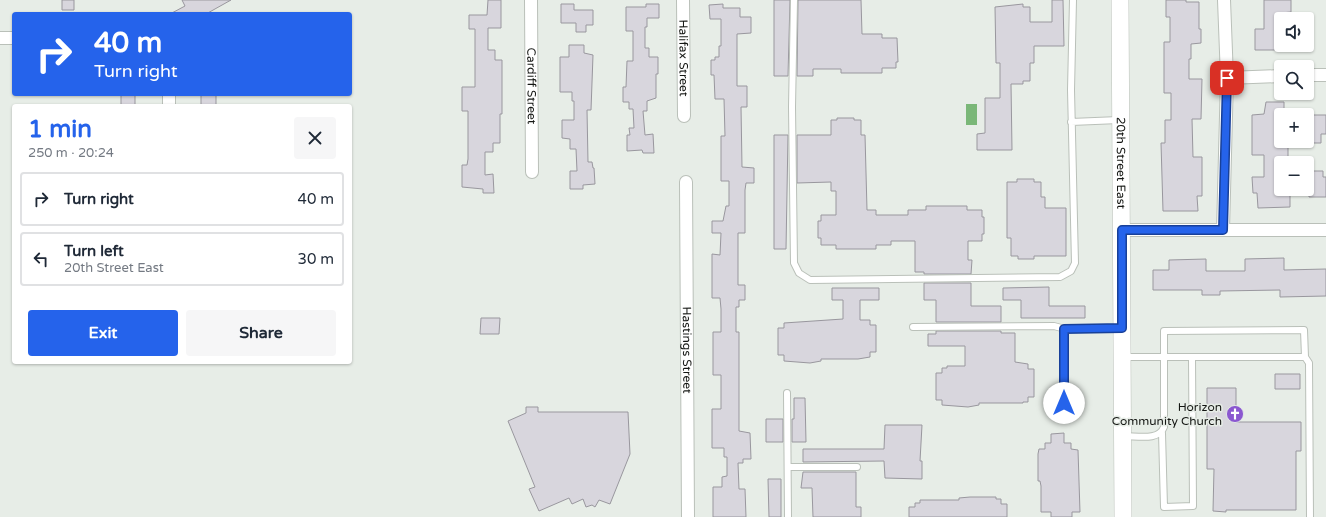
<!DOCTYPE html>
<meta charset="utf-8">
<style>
:root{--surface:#fff;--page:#f6f6f7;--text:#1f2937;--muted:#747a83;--line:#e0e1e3;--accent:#2563eb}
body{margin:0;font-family:"Varela Round",sans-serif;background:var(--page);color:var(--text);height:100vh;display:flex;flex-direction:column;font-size:15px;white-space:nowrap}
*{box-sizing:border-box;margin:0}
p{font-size:13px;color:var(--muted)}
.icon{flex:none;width:22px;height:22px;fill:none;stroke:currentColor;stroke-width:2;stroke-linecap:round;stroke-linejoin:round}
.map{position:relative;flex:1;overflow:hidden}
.panel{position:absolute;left:12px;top:104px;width:340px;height:260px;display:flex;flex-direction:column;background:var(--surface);border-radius:4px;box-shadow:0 1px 3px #0004}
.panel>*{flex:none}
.banner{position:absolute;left:12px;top:12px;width:340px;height:84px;border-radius:4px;box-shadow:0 1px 3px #0004;background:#2563eb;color:#fff;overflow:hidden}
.controls{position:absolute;left:1274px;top:12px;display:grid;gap:8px}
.controls a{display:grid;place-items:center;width:40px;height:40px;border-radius:4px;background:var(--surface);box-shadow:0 1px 3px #0004;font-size:20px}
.pin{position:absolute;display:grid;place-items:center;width:34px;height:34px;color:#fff;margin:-17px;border-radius:8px;box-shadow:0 2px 6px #0006}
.me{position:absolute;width:44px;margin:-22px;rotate:0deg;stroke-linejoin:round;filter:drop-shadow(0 0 3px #0008)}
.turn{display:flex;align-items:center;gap:14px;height:84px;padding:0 16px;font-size:18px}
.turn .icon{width:52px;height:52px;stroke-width:2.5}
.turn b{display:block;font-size:28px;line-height:34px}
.round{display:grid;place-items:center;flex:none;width:42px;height:42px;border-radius:4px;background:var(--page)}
.summary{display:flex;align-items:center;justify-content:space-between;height:68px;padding:0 16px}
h1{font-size:24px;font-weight:700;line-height:30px;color:var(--accent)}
.cta{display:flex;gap:8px;margin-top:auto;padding:8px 16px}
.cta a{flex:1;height:46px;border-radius:4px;background:var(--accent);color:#fff;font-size:16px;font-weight:700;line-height:46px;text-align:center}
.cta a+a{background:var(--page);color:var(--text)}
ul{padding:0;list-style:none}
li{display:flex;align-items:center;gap:12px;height:54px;margin:0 8px 6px;padding:0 8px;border:2px solid var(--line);border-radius:4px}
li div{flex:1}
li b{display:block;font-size:15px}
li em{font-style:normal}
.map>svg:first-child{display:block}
</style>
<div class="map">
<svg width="1326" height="517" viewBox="0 0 1326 517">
<rect width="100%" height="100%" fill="#e7ede7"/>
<path fill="#7ab778" d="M966 104H977V125H966Z"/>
<path fill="#d8d6dd" stroke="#99979e" d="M62 0H74V10H62Z
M182 0H231L206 14H170L185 6Z
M488 0H501V28H488V50H495V60H502V114H500V143H493V152H485V175L493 174 494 193H483V189L462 187V165H467L468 159V111H462V87H475V29H469V15H487Z
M774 0H790L788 76H774Z
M798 0H861L862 34H882V38H897L898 62H896V68H882V73H841V69H813V76H797Z
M1052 0H1063L1064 46H1034V63H1030V81H1023V84H1011L1012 150H977V134L985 133V98H1000V63H996L995 7 1023 4V7H1030V22H1052Z
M1166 0H1186V2H1199V29H1201V43L1191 44V59H1189V79H1202L1201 119H1192L1193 157H1202V196H1197L1198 211H1163L1161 143H1165V120H1171V93H1164V42H1170V17H1166Z
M1264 0H1291V12L1281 13V50H1255V29H1264Z
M561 4H574V10H593V25H586V32H576V23H561Z
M646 4H659V18H647V27H645V48H649V57H658V74H656V98L647 101V111H643L645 135 653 134 654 153H643L642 150 627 151V135H630L629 128H634L633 109H629V102H623V87H626L627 61H633V31H626V7H646Z
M723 4V8H740V17H751V33L737 34V86H747V107H741L742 167 754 168V183H746L745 190V233H738V285H745V300H739V307H736V332H739V431L750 433 751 459H743V463H738L739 489H745L746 517H713V487H722V477L727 476V457H724V448H712V409H721V375H713V332H721V309L720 298H712V254L720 255 721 233H712V221H723L726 206H729V181H721V136H725L724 99H715L714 75H711V60H715V57H719V46H721V19H710L709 5Z
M569 45H584V53L593 55 591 110H587L588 162H592L593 168H594L595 184 583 185V189H570V171H577L576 149H570V139L562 138V120H574V101H572V92H560V57H569Z
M121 94H135V106H121Z
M201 94H216V105H201Z
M1266 102H1284V115H1281V142H1288V163H1281V189H1290V207L1258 208 1257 193H1253L1252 177H1264V155H1252V115L1264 114Z
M1307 115H1326V134H1321V143H1307Z
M837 118H854V120H861V135H865L867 210H876V215H908V210H926V206H967V210H982V217H984V234H982V241H968V260H972L971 274H924V272H915V241H891V245H876V249H836V245H821V238H818V221H821V215H836V191H831V182L797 183V135H831V120H837Z
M774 135H788L786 249H774Z
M1312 171H1323V177H1326V197H1309V178H1312Z
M1017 179H1034V182H1041V197H1045V208H1066V256H1034V259H1018V256H1011V238H1007V182H1017Z
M1284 258V270L1326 269V296L1280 297V290L1220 291V295H1202V290H1153V270H1169V260L1206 259V271H1245V259Z
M924 283H971V306H1001V322H936V300H924Z
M1049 287V306H1085V318H1021V300H1003V288Z
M832 288H879V300H860V320H870V325H876V352H870V357L858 359H821V361L810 363 784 361V355H778V328H784V323L843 319V300H832Z
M481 318H500L499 334H480Z
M936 331H1001V333H1015V362L1028 364V369H1034V397H1028V402H1023V403H979V405L968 407 942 405V400H936V373H942V368H947V366H965V346H928V334H936Z
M1275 374H1300V389H1275Z
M1207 388H1236V422H1301V451H1296V510H1226V512L1213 511 1214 469H1207Z
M794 398H805L806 442H792V419H794Z
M526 407H538V412H628L630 454 610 504 599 500 595 507 592 505 586 507 583 499 572 504 569 498 539 511 529 489 535 487 508 421 526 413Z
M766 419H783V442H766Z
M885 425H922L920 461H922V479L885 478 884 461 803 462V449H884Z
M1064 433V443H1071V449L1078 450 1080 512H1072V517H1051V512H1041V486L1040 481H1038V454L1039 449H1045V443H1051V434Z
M803 472H856V507H861V517H813L812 488H801Z
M768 479H781V517H769Z
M970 497H996V499H1001V504H1007V517H909V507H915V503H920V500H959V498Z"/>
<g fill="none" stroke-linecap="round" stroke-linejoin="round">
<g stroke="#bac0b9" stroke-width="8">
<path id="lane" d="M794 0 792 107 794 263 799 273 810 280 1060 277 1071 271 1075 263 1071 90 1073 0
M1071 122 1119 120
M913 327 1054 326 1065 329 1121 328
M1124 357H1305
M787 393 788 517
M1064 403 1065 329
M1162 433 1164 507 1193 506 1192 357
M1124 436C1138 436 1159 441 1164 427V331L1304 330 1305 357 1309 363 1310 517
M788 467H857"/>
</g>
<g stroke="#bac0b9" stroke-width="14">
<g id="street">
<path id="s1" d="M531 0 532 172"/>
<path id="s2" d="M683 0 684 116"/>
<path d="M0 38H14"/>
<path d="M1307 75H1326"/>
<path d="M1227 78 1281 76"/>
<path d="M169 94V106"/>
<path id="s3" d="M686 182 688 517"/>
<path d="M1122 230H1326"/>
<path d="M1223 230 1227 78 1224 0"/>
</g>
</g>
<g stroke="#bac0b9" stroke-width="18">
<g id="secondary">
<path id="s4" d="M1120 0 1123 517"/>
</g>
</g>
<use href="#lane" stroke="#fff" stroke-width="6"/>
<use href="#street" stroke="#fff" stroke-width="12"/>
<use href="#secondary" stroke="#fff" stroke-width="17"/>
</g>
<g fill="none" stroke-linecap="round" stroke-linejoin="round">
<g stroke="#184099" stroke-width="10">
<path id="route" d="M1064 403V329L1122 328V230H1223L1227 78"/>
</g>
<use href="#route" stroke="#2563eb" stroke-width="7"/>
</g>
<defs>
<g id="church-disc" transform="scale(0.9)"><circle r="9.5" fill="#8b57d0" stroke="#e7ede7"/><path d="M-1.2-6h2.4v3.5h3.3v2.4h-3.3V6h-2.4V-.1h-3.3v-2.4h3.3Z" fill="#fff"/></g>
</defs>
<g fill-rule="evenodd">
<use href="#church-disc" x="1235" y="414"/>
</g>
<g text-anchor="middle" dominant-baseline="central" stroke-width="3" stroke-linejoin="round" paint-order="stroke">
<g font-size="12" fill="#141613" stroke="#e7ede7">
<text stroke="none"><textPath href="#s2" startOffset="58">Halifax Street</textPath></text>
<text stroke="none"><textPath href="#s1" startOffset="86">Cardiff Street</textPath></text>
<text stroke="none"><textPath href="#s4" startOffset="163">20th Street East</textPath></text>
<text stroke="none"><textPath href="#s3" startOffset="168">Hastings Street</textPath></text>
</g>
<g font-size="12" fill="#141613" stroke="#e7ede7" text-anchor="end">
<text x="1222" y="407">Horizon<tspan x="1222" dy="14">Community Church</tspan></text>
</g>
</g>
</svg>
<div class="controls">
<a><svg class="icon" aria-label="sound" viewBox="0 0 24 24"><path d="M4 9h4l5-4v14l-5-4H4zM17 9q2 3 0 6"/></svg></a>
<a><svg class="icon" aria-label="search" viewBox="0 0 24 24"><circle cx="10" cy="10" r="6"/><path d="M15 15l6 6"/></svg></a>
<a>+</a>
<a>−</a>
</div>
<div class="pin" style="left:1227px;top:78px;background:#d93025"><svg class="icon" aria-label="arrive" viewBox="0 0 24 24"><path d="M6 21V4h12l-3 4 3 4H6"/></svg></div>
<svg class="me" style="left:1064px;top:403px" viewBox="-20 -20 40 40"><circle r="19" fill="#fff"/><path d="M0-13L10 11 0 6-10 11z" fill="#2563eb"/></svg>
<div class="banner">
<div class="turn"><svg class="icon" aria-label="right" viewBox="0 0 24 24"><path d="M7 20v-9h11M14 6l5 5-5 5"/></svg><div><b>40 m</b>Turn right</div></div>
</div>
<section class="panel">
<div class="summary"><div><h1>1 min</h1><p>250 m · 20:24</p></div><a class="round"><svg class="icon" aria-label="close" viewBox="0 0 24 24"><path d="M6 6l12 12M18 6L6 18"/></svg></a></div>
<ul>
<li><svg class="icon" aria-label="right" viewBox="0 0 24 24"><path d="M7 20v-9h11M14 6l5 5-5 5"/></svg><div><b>Turn right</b></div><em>40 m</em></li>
<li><svg class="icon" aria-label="left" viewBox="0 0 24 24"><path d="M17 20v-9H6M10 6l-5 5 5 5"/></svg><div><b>Turn left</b><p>20th Street East</p></div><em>30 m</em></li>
</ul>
<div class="cta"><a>Exit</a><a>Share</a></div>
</section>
</div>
